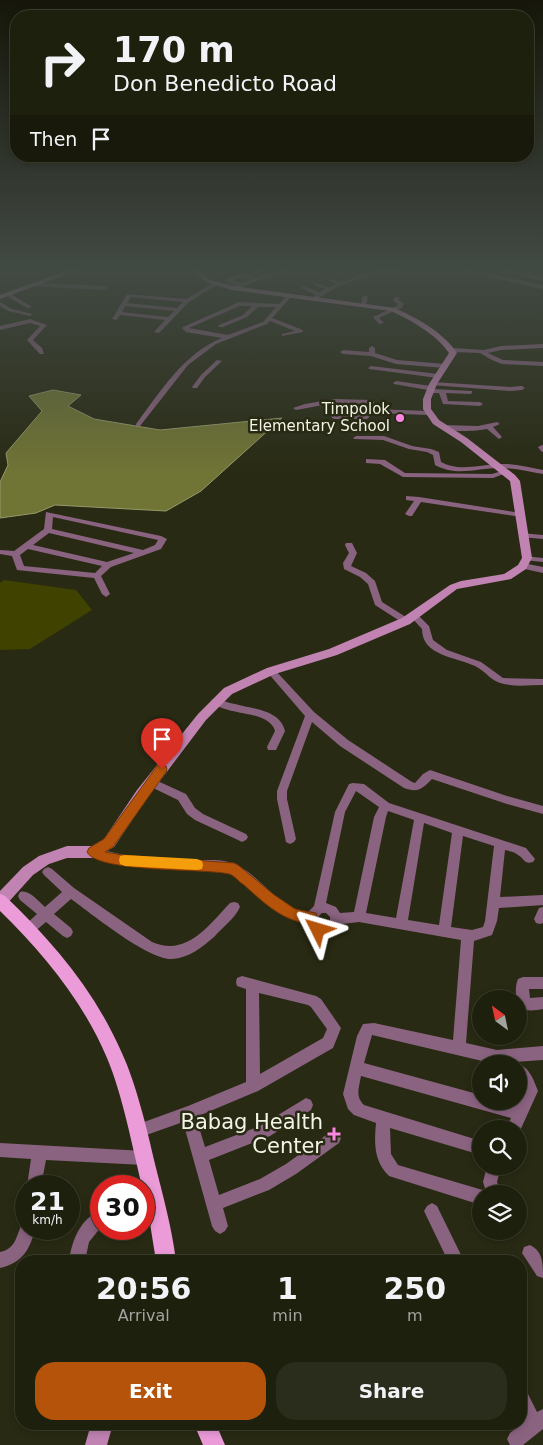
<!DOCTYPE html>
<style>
:root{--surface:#1e200e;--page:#2b2d1c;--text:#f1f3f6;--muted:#a1a39e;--line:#3c3e2e;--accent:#b45309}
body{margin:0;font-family:"DejaVu Sans",sans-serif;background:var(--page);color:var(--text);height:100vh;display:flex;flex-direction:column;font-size:19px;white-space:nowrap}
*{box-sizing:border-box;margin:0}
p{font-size:16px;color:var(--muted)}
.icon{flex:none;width:28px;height:28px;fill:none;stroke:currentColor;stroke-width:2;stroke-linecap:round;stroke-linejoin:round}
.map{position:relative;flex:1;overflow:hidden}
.sheet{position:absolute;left:15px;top:1255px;width:512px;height:175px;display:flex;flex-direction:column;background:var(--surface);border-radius:20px;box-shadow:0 2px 8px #0003,0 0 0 1px var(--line)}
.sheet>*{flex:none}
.hud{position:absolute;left:10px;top:10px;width:524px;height:152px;border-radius:20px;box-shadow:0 2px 8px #0003,0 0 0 1px var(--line);background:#1e200e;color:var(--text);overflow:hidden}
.needle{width:32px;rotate:327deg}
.tools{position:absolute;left:472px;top:990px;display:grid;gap:10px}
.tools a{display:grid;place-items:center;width:55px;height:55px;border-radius:50%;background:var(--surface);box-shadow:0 2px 8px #0003,0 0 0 1px var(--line);font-size:25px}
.speed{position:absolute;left:15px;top:1175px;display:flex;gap:10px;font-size:25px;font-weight:700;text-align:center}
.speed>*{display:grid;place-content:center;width:65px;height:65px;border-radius:50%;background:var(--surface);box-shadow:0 2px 8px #0003,0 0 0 1px var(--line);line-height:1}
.speed small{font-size:12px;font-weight:400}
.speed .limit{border:8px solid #d22;background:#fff;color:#111}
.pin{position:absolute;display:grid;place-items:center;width:42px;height:42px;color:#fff;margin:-51px -21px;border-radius:50% 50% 50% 0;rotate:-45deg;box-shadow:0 0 5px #0007}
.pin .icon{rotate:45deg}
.me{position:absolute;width:55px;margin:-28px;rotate:310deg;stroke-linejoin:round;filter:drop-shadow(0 0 4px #0008)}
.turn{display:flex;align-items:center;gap:18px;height:105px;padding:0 20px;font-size:22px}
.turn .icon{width:65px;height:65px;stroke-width:2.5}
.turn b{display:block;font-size:35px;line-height:42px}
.then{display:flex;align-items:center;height:48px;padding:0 20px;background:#0003;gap:10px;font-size:19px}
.eta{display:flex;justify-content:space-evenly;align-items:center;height:85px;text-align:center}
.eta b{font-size:30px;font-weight:700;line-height:35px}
.primary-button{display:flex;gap:10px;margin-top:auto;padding:10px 20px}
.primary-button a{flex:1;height:58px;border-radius:20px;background:var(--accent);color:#fff;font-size:20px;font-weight:700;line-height:58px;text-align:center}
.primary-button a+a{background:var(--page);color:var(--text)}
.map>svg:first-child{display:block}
</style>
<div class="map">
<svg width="543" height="1445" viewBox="0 0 543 1445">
<rect width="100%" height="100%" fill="#282a13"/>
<path fill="#404200" d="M4 580 76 590 92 610 30 649 0 650V583Z"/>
<path fill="#707435" stroke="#979a6a" d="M53 390 81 395 68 406 94 419 160 430 282 418 201 491 166 511 55 505 36 513 0 518V482L8 465 6 453 42 411 29 396Z"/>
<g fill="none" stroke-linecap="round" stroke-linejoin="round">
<path fill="#8a6380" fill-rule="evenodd" d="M0 270H3L0 274Z
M164 270H169L170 272 165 273Z
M249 270H264L262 272Z
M280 270H288L232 290 230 289V287L236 285 224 280 244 273 256 278ZM244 277 251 280 241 283 232 280Z
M376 270H411L376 273 339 286 315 300 312 298 316 295 301 288 304 286 319 292 325 289 314 285V283L329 287 337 284 327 280V278L342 282Z
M460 270H470L543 285V289Z
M499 270H509L543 277V281Z
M33 283 105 286 108 288 105 290 31 286 30 285Z
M213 283 218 284 189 302 159 333 154 332 165 320 120 315 117 320 112 319 127 294 186 299ZM131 297 183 302 177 308 127 303ZM125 306 174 311 168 317 122 312Z
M5 293H9L32 307 27 308 5 295Z
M287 295 292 296 272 318 303 330V332L282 336V334L295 331 270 321 267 324 216 344 188 365 140 426H136V424C160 392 184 353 222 338L186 332 182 328 183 327 239 302 279 304ZM240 306H252L243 315 219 325V327H223L247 317 258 307H276L263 322 228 335 189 328Z
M365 295 368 297 366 305 361 306 362 297Z
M395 297H399V300L404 304 401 308 379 318 384 323 379 324 373 317 397 306 398 304 393 301Z
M0 302 12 309 33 314 30 316 8 311 0 306Z
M30 319 47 325 33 340 42 348 44 354H40L27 340 40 326 30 323 0 330V326Z
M543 344V348L501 350 488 353 503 360 543 362V366L502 364 492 360 480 353 452 352 449 350 452 348 484 350 501 346Z
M372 346 375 348V353L397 360 445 364 448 366 445 368 396 364 371 356 343 354 340 352 343 350 369 352V348Z
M217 360 222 361 205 377 197 388H193L192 387 201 375Z
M371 366 438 374 441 376 438 378 369 369 368 368Z
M396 381 431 386 433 387V389L472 391V393L470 394 446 393 448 401 480 402 483 404 480 406 443 404 439 393H430L427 391 428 390 394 384 393 383Z
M433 382 510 387 522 386 525 388 522 390 510 391 431 385 430 384Z
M334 399 371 400 374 402V409L429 411 432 413 429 415 374 413 367 419H334L331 417 332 416 365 415 368 412V404L334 403 296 410 293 408 305 404Z
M497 422 500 424 493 427 502 437 499 439 487 429C476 431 450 433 441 427L444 425 478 426Z
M356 436H384L412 446 431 449 439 452 441 462C461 473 482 463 504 464 517 464 530 468 543 470V474C529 472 515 468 500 468 477 468 457 477 435 465L433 455 427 452 409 449 383 440 354 439 353 438Z
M542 445H543V452L541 451 538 447Z
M366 459 385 460 405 473 492 474 505 470 509 472 493 478 403 477 380 464 366 463Z
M406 496 419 497 521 513 525 515 521 517 421 502 412 516H409L405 514 414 501 406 500Z
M46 512 161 536 167 539 161 549 111 567 101 576 110 594 106 597 102 594 94 578 17 570 12 556 0 554V550L14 551 44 529ZM53 517 158 540 155 545 143 550 52 529ZM49 533 134 553 107 562 33 545ZM28 549 102 566 95 573 24 566 20 555Z
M521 533 543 535V539L521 537Z
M346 543H352L357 553 351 566 366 573 375 581 382 602 409 619 410 621 409 623H403L375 605 368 584 360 577 344 569 343 563 349 553 345 545Z
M524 556 543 558V562L524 560Z
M523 563 543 567V573L520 568V564Z
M415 614 418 615 429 626 433 640 447 650 481 662 503 678 543 679V685C530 685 517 687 504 684 491 682 486 671 475 666 456 657 422 656 422 629L411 617Z
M271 668 274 669 314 712 348 740 412 782 415 783 423 774 430 770 507 796 543 806V814L507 804 432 779C422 789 418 793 404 788L340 746 312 722 287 791V799L296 839 294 842 290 844 286 842 277 799V791L305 716 268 673 266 671 268 669Z
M216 698C222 700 228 703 235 704 253 709 280 710 285 731L276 750H268L267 747 275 731C269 709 225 717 211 701L213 699Z
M151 778 186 794 195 808 203 814 246 834 248 837 246 840 242 842 238 840 195 820 187 814 178 800 147 785 146 782 147 779Z
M353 783 364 784 389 803 526 848 535 859 533 862C524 865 525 859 518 855 515 852 509 851 505 850L500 897 543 895V905L499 908 497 921 492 935 474 941 466 1043 497 1050 543 1046V1060L514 1062 515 1064H495L372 1035 364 1063 481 1095V1101H503L517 1105 524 1091 519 1081V1064C530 1068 534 1081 538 1091L519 1133V1129H506L511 1118 361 1076C359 1088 355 1096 364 1105L481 1141V1155L390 1128 391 1154 398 1165 486 1191 483 1182 487 1166H501L497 1182 501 1194H481V1205L389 1176C374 1162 374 1143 376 1123L354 1115 348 1109 343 1094 357 1036 363 1024 374 1023 453 1040 461 940 359 922 342 924 335 934C322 940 311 937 306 923 267 918 258 884 226 872 216 868 200 870 188 870 155 869 121 868 90 855L88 852 90 849 94 847C125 858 157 859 189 860 200 861 213 859 224 861 258 867 273 908 308 912L314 906 335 812 349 784ZM356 791 379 807 374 817 354 912 340 913 336 907 326 903 345 812ZM388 811 414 820 396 918 366 913 386 817ZM424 823 452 833 439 925 408 920ZM463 836 494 846 485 921 483 927 472 930 451 927ZM322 913H326L330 917V923L326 927H322L318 923V917Z
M48 867 52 869 74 888 152 942C187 957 208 926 230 903L234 902 238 903 240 907C235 918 223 927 215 936 203 947 189 958 172 959 148 960 92 914 71 899L54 914 71 928 73 932 71 936 67 938 63 936 46 922 33 933 29 934 25 933 23 929 25 925 37 914 20 900 18 896 20 892C29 889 38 901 45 907L62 892 44 875 42 872 44 869Z
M543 907V923L540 924 536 923 534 919 539 908Z
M242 976 316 996 321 999 341 1028 333 1048 258 1091 196 1117 205 1147 260 1126 306 1098 311 1100 313 1105 311 1110 270 1136 209 1160 219 1195 260 1179 286 1164 329 1133 334 1131 339 1133 341 1138 339 1143 296 1174 269 1190 223 1208 228 1226 225 1231 220 1234 215 1231 212 1226 183 1122 138 1138 133 1136 131 1131 133 1126 188 1106 246 1082V989L237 986 236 982 237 978ZM259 993 308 1005 311 1007 327 1029 323 1038 260 1074Z
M523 977H543V989H529L530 998 543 997V1009C538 1010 531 1011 526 1010 515 1008 514 988 518 979Z
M0 1143 144 1151 149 1153 151 1158 149 1163 144 1165 46 1160 41 1186H27L31 1159 0 1157Z
M432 1203 437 1206 464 1261H448L424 1211 427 1206Z
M101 1210V1227L89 1242 85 1261H69C72 1240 80 1219 101 1210Z
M26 1222V1229H35C30 1250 22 1263 0 1268V1252C16 1249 16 1236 22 1224Z
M530 1245C543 1251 543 1264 543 1278L537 1276 522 1253 524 1247Z
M521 1389 527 1392 537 1412 543 1409V1429L523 1445H510L507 1439 510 1433 524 1422 521 1417Z"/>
<path fill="#c183b2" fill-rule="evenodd" d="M69 270H79L0 299V295Z
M190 270H197L210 280 233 286 395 308C417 318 444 333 457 353L437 384 431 399V409L439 420 467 438 515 475 520 481 532 558 526 569 511 579 457 589 410 624 337 655 275 674 232 694 206 720 147 798 114 847 94 858H67L49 864 33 875 5 906 0 908V891L23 867 39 856 67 846H92L104 839 137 790 198 714 224 688 267 668 329 649 402 618 450 585 461 581 504 574 518 565 522 558 510 481 461 442 433 424 423 409V399L429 384 449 353C437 335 411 320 391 311L232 290 206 282Z
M91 1424H113L107 1445H85Z"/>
<path fill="#ec9bd9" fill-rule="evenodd" d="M0 894 5 896C53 942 94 990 121 1051 136 1083 147 1129 155 1164 163 1196 172 1228 176 1261H156L144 1186H142C132 1146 123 1096 107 1058 83 1001 43 953 0 911Z
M194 1424H216L225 1445H203Z"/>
</g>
<linearGradient id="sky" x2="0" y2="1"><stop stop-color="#16170a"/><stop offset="0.57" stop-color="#424a44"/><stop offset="1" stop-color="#424a44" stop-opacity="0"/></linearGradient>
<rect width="543" height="473" fill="url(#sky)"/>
<path fill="#b45309" stroke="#753606" d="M162 765 166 766 167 769 166 772 113 847 105 852 122 855 234 863 238 865 273 894 295 909 316 913 318 921 325 930 323 935 318 937C312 934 307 930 305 923 280 919 262 901 244 885 239 882 234 875 229 874 203 868 98 873 87 852L89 848 104 839 157 766Z"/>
<path fill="#f59e0b" d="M125 855 197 859 202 861 203 865 202 869 197 870 125 866 120 864 119 860 120 856Z"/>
<g fill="#fc86e3" stroke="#282a13" stroke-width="2">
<circle cx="400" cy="418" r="5"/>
<path d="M331.5 1126.5h5v5h5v5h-5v5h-5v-5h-5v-5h5z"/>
</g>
<g text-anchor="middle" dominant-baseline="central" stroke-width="5" stroke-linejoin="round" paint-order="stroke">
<g font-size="15" fill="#f2f4e6" stroke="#282a13" text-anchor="end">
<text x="390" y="409">Timpolok<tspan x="390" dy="17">Elementary School</tspan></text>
</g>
<g font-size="21" fill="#f2f4e6" stroke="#282a13" text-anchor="end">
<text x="323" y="1122">Babag Health<tspan x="323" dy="24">Center</tspan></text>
</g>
</g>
</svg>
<div class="tools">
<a><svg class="needle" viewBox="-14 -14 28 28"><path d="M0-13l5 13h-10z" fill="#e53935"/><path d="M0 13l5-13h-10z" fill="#a1a39e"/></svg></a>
<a><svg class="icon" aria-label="sound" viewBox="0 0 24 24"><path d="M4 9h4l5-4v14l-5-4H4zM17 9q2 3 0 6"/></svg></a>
<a><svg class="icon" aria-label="search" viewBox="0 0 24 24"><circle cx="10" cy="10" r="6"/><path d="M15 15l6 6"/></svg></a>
<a><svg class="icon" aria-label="layers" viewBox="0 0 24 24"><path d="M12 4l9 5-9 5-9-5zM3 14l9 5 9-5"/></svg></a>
</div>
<div class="speed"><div>21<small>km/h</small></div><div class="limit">30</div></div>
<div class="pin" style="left:162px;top:769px;background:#d93025"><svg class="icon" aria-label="arrive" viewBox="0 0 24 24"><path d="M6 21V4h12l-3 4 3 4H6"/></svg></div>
<svg class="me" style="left:318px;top:930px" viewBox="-20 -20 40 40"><path d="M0-17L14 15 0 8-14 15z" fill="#b45309" stroke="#fff" stroke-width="4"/></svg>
<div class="hud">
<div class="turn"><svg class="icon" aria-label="right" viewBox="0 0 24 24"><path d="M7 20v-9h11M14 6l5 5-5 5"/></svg><div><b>170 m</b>Don Benedicto Road</div></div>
<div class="then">Then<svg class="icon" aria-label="arrive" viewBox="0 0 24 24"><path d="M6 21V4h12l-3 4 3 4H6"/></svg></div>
</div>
<section class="sheet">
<div class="eta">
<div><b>20:56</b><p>Arrival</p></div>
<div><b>1</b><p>min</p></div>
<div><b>250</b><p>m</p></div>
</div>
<div class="primary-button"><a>Exit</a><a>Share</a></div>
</section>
</div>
